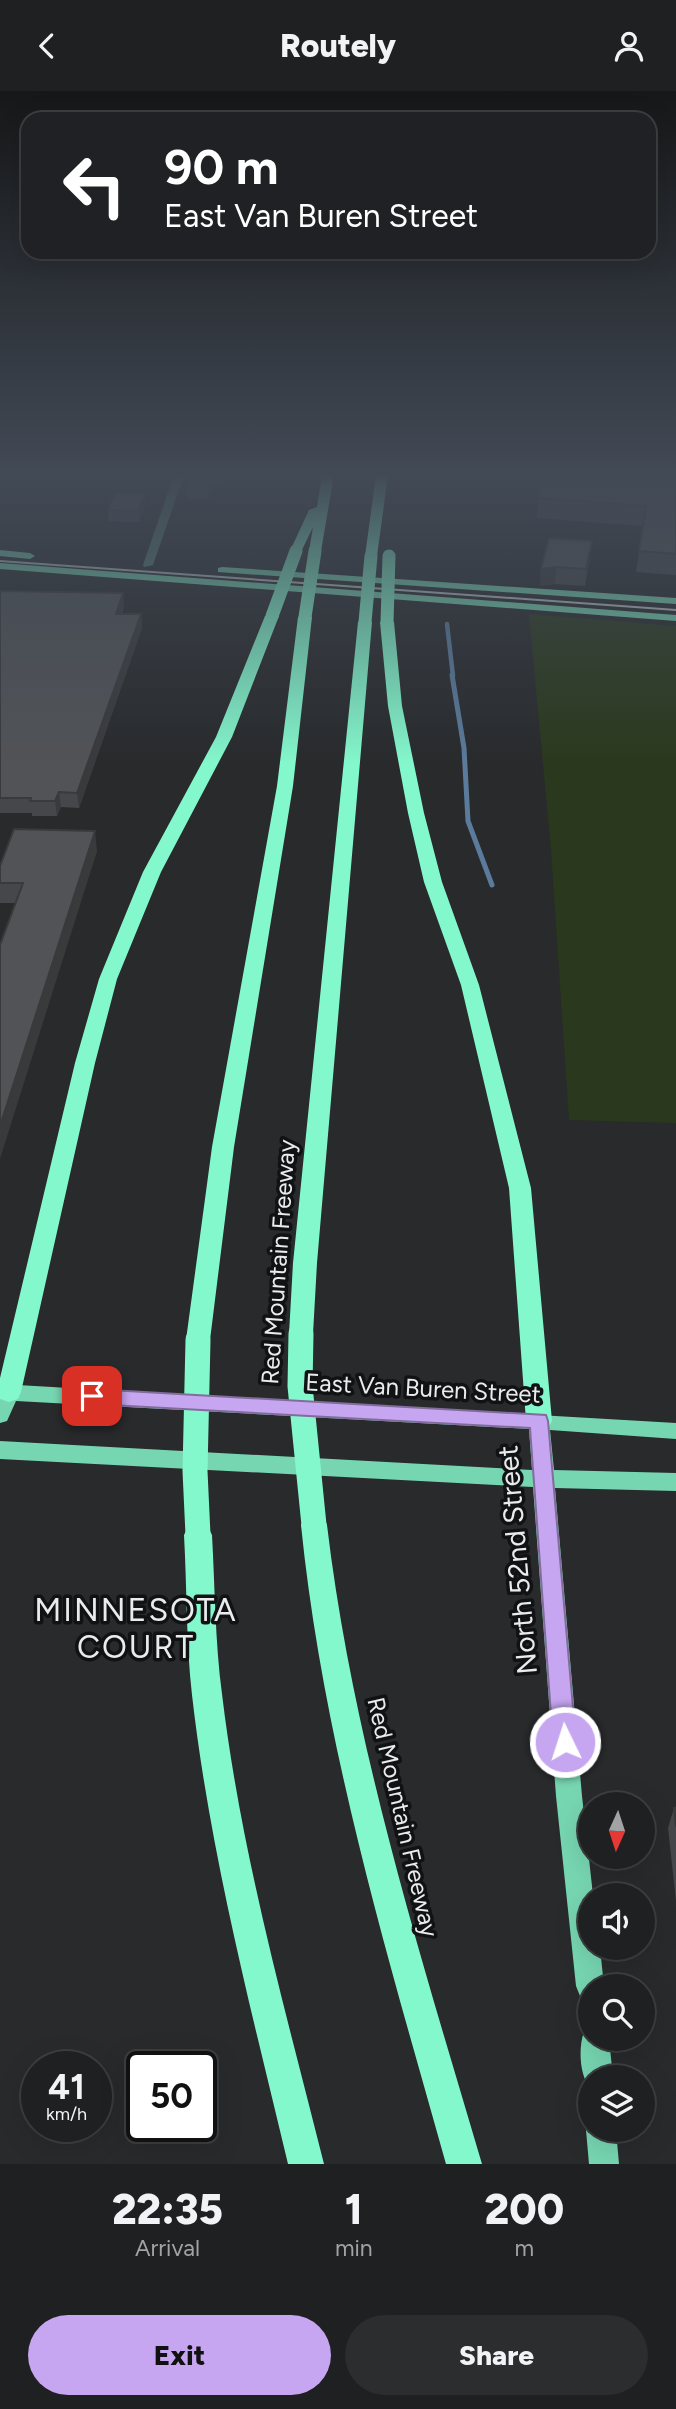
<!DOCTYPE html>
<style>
:root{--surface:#1e2021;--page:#2b2d2e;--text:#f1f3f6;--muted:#a1a3a5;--line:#3c3e3f;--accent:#c6a6f0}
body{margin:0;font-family:Figtree,sans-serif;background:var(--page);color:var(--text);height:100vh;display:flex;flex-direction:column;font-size:26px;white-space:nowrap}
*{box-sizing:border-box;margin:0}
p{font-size:23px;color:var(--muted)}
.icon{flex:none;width:38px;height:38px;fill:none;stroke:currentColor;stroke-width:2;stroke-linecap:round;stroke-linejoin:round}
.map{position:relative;height:2073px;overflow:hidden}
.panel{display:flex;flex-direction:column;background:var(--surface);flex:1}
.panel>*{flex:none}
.banner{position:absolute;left:21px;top:21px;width:635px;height:147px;border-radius:21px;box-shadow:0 7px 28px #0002,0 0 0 2px var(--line);background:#202124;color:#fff;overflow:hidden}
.needle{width:46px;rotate:183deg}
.controls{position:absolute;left:578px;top:1701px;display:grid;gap:14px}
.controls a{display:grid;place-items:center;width:77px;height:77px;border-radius:50%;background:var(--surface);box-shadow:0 7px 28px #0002,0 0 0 2px var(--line);font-size:35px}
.speed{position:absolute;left:21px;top:1960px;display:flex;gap:14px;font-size:35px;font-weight:700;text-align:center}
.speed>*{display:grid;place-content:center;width:91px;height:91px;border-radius:50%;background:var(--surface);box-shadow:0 7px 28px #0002,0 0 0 2px var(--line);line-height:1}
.speed small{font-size:18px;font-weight:400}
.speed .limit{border:4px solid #111;border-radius:10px;background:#fff;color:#111}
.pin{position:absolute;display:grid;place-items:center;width:60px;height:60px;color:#fff;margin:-30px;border-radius:14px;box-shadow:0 4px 10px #0006}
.me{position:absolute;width:77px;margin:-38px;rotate:356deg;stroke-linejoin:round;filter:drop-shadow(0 0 5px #0008)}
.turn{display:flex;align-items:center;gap:24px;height:147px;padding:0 28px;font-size:32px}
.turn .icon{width:91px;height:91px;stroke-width:2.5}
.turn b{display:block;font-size:49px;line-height:60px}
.eta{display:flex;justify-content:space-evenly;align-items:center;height:119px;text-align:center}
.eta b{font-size:42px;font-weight:800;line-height:49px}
.cta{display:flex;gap:14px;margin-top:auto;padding:14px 28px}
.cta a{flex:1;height:80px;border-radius:42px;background:var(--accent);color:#111;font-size:28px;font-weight:800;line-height:80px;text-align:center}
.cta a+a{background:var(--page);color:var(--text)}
header{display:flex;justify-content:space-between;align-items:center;height:91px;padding:0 28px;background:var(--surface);font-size:32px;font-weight:800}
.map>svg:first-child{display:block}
</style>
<header><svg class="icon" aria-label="back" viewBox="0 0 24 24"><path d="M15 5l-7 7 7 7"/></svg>Routely<svg class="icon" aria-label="person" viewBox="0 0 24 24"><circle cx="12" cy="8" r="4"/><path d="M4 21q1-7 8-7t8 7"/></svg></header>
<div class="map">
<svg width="676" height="2073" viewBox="0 0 676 2073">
<rect width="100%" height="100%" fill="#282a2c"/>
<path fill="#2a391d" d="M529 523 676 535V1032L569 1029 551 759Z"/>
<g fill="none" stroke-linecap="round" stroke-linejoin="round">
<path stroke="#5a7b9b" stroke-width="4.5" d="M447 533 453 585"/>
<path stroke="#5a7b9b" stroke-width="5" d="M452 584 464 657 468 730 492 794"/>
<path fill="#547f6e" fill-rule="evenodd" d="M174 384H184L153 474 144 476 143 474Z"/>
<path fill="#77d6b2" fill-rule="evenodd" d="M0 459 30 462 35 465 30 468 0 465Z
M0 472 676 524V530L0 478Z
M222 476 676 507V513L218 481V477Z
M0 1293 676 1332V1348L550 1339 554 1379 676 1382V1400L555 1397 582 1705 593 1804H590V1857H600L604 1895H590V1909L580 1905 576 1895 556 1705 533 1396 0 1368V1350L532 1379 529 1338 16 1310 7 1330 0 1332Z
M590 1936V1948H609L613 1986H590V1997C579 1984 578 1954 585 1938Z
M590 2030V2039H616L619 2073H589L586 2039Z"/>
<path fill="#84f8cd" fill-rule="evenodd" d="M322 384H334L321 460 315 464 309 460 313 436 300 463H292L290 460 309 419 317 416Z
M376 384H388L377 465 371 469 365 465Z
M272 521 279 525 232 646 161 781 117 888 95 972 21 1301 18 1308 9 1311 0 1308V1287L75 972 99 888 143 781 216 646 265 525Z
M305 522 312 526 293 695 234 1056 210 1249 207 1255 198 1258 189 1255 186 1249 212 1056 277 695 298 526Z
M365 527 372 531 317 1172 313 1243 310 1249 301 1252 292 1249 289 1243 293 1172 358 531Z
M387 527 394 531 402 615 424 722 442 791 479 894 531 1097 552 1330 548 1337 539 1340 530 1337 526 1330 509 1097 461 894 424 791 408 722 388 615 380 531Z
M314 1423 324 1426 327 1434C353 1652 420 1863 482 2073H446C387 1863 323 1652 301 1434L304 1426Z
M198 1433 208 1436 212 1444C215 1497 215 1550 222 1603 241 1762 285 1918 324 2073H288C251 1918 210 1762 192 1604 186 1551 187 1497 184 1444L188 1436Z"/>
<path stroke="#c3c5c7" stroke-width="2" d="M0 470 676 519"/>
<path stroke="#84f8cd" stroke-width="13" d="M272 525 296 460
M305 526 315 460
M365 531 371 465
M387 531 389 465"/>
<path stroke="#84f8cd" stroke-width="25" d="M301 1243 300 1295 314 1434
M198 1249 195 1380 198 1444"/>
</g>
<path fill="#46474a" d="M191 384H220L218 392H214L208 408H187L186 397Z
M676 384V484L636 481 643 435 537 427 538 407Z
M145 403V414L139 431 109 430 108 419Z
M590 467 585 495 555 493 540 495 541 478Z
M0 500 124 515 122 523H141L142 537 79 717 61 716 57 725H32V722H0Z
M97 760 74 829 16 812H0V775Z
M674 1717H676V1810L668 1737Z"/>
<path fill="#393a3c" d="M213 384H214V392L208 408 207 397Z
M145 403V414L139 431 138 420Z
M592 450 590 467 585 495 586 478Z
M556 476 555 493 540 495 541 478Z
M123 502 124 515 117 536 116 523Z
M141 523 142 537 79 717 77 702Z
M59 701 61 716 57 725 55 710Z
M95 740 97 760 0 1068V1035Z"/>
<path fill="#515356" stroke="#393a3c" stroke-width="2" d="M191 384H213L207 397H186Z
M545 384H676V463L639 460 646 415 538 407Z
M115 402 145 403 138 420 108 419Z
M549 447 592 450 586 478 556 476 541 478Z
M0 500 123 502 116 523H141L77 702 59 701 55 710H30L31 707H0Z
M14 738 95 740 0 1035V854L23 792H0V775Z
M674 1717H676V1736Z"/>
<linearGradient id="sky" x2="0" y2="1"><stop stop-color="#161718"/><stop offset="0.57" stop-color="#424a56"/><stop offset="1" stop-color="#424a56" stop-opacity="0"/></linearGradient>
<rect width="676" height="674" fill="url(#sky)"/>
<path fill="#c6a6f0" stroke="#816c9c" stroke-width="2" d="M92 1298 546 1324 548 1330 576 1651 573 1659 565 1662 556 1659 553 1651 530 1337 92 1313 85 1311 83 1305 85 1300Z"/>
<g text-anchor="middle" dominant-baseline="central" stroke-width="7" stroke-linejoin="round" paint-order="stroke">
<g font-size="24" fill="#e9ebed" stroke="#111214">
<text transform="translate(278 1171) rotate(-86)">Red Mountain Freeway</text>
<text transform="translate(423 1297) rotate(3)">East Van Buren Street</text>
<text transform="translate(403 1726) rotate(77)">Red Mountain Freeway</text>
</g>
<g font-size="28" fill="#e9ebed" stroke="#111214">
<text transform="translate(517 1469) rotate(-95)">North 52nd Street</text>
</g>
<g font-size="32" letter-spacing="2" fill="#e9ebed" stroke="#111214">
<text x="136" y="1519">MINNESOTA<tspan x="136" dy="37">COURT</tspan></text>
</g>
</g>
</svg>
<div class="controls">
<a><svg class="needle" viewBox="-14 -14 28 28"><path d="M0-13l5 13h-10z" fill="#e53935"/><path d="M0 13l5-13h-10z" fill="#a1a3a5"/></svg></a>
<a><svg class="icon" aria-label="sound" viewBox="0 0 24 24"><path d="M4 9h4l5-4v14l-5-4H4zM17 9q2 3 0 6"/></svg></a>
<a><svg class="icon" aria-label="search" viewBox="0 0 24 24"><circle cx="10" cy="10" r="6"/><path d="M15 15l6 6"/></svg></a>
<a><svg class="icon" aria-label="layers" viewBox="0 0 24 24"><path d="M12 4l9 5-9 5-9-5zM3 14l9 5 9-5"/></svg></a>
</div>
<div class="speed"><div>41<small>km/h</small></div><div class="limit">50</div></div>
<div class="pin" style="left:92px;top:1305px;background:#d93025"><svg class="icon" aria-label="arrive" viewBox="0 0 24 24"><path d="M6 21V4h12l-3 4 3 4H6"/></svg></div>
<svg class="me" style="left:565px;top:1651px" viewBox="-20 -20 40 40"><circle r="17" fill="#c6a6f0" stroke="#fff" stroke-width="3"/><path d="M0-11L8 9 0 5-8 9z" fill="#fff"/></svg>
<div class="banner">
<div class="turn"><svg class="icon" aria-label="left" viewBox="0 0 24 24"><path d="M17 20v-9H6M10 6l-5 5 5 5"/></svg><div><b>90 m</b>East Van Buren Street</div></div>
</div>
</div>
<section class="panel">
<div class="eta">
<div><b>22:35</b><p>Arrival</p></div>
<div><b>1</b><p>min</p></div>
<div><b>200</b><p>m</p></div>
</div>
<div class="cta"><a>Exit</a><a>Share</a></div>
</section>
